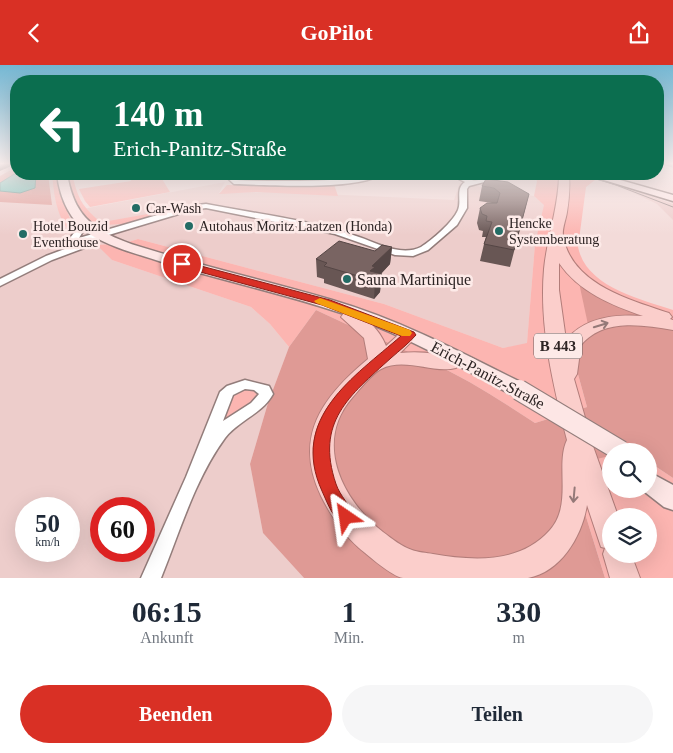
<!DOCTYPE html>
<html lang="de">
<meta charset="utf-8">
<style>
:root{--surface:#fff;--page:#f6f6f7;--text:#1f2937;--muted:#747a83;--accent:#d93025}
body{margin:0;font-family:"Times New Roman",serif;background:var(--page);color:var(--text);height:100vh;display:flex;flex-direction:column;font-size:19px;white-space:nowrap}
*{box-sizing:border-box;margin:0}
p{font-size:16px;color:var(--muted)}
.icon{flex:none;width:28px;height:28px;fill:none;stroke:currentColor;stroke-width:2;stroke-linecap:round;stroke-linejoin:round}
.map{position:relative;height:513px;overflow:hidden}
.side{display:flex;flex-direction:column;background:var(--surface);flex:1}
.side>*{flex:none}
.hud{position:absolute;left:10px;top:10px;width:654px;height:105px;border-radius:20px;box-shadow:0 5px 20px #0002;background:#0b6e4f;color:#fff;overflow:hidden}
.fabs{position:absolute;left:602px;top:378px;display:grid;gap:10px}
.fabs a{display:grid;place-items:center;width:55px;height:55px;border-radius:50%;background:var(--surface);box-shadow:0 5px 20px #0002;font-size:25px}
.speed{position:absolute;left:15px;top:432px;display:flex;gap:10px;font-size:25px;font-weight:700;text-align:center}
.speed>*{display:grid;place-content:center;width:65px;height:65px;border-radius:50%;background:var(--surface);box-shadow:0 5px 20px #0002;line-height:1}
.speed small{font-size:12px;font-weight:400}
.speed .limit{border:8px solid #d22;background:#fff;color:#111}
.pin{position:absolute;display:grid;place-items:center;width:42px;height:42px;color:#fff;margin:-21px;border:2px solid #fff;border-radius:50%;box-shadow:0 1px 5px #0007}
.me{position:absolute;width:55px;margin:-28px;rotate:328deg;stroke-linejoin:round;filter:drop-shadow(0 0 4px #0008)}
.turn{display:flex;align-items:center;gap:18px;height:105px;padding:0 20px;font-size:22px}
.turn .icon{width:65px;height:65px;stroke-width:2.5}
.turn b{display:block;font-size:35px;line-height:42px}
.eta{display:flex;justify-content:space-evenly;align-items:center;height:85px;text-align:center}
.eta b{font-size:30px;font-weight:800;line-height:35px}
.cta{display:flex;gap:10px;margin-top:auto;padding:10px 20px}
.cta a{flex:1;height:58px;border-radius:30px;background:var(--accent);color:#fff;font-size:20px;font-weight:800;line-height:58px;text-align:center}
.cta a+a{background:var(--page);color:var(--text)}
header{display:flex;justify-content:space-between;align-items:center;height:65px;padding:0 20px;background:var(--accent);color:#fff;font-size:22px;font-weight:800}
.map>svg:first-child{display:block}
</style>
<header><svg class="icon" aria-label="back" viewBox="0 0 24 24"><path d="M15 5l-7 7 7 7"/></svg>GoPilot<svg class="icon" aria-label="share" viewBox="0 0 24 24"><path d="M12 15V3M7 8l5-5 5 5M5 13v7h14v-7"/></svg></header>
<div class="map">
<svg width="673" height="513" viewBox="0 0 673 513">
<rect width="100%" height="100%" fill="#f3dbd9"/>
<path fill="#edcdcb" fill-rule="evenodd" d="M0 98H16V109H61L63 126 72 146 225 117 219 128 278 127 454 135 460 117 488 124 534 131 545 140 535 179 527 279 503 283 384 239 138 174 125 178 98 180 112 195 251 242 270 259 289 282 268 338 250 399 263 468 304 513H0ZM26 444H69V486H26ZM101 444H144V486H101Z
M570 109H585L607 115 673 139V155L657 139 632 127 603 116Z"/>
<path fill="#fcb5b1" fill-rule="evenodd" d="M52 109H58L61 130 75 167H70C56 150 54 129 52 109Z
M67 109H72C78 132 80 139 98 155L97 161C76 148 70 132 67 109Z
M145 109H159L170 127 90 142 85 136 79 124 131 116 130 113Z
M228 109H297L298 115 240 118 231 114Z
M540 109H570L595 115 586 122 578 182C586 222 640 234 673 245V260L590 269 573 291 587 342 535 358C500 335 466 313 428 296 391 278 353 263 316 245L289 282 270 259 251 242 112 195 97 180 125 178 138 174 384 239 503 283 527 278 535 179 544 140 534 131 537 116 535 111Z
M334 119 338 131 256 127 219 129 227 120Z
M181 143 121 161V159L104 160 103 157Z
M249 319 266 329 221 360 227 327Z
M611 390V424H649V397L673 413V513H605L570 400ZM611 451H649V489H611Z"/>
<path fill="#df9a95" d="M16 102V109H48L52 140 0 137V111Z
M578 213 673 260V413L649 397V386H632L570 400 605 513H304L263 468 250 399 268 338 289 282 316 245C353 263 391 278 428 296 466 313 500 335 535 358L587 342 573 291 590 269Z"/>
<path fill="#67bcb3" stroke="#568e88" d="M16 108 36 109 35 123 20 128 0 126V118Z"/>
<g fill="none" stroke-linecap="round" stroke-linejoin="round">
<g stroke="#937d7b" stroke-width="3">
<path id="street" d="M134 109H141L136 112 134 111Z
M223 109H229L236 115C276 117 315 116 355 114 365 114 372 108 381 109 358 126 265 120 234 119Z
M449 109C458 109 463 113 472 115 482 117 502 108 515 109L469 121 467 124V143L457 160 428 185 413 191 395 190 335 169 206 143 192 145 72 181 69 182 65 179 74 168V150L81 152 82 168 79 173 188 141 206 139C257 149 310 155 359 172 377 178 401 192 421 182 432 175 453 157 458 145 462 135 455 124 465 117Z
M81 178 85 181 84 183 52 195 0 221V214L46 191Z
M245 315 269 321 273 329C262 349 239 355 225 373 195 414 180 466 161 513H141L186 412 220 327 227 321ZM245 324 254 325 259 329 251 338 223 356 233 330Z"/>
</g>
<g stroke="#937d7b" stroke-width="3">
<path id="secondary" d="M57 109H67C71 131 78 150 98 163 118 177 145 183 168 190 222 206 278 219 332 235 400 255 463 288 526 320L529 325 526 330 519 332 512 330C450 296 388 261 319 241 267 225 214 213 162 197 138 189 113 183 91 170 70 156 60 134 57 109Z
M584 109H599L673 130V136Z
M649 407 673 420V445L664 442 641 424H649Z"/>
</g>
<g stroke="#b27d7a" stroke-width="2">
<path id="primary" d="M559 109H569C570 122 569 135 567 147 566 154 562 164 563 170 570 219 630 235 669 248L672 252 670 254 673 255V265C642 260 604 253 581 280L577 309 574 314 594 384 618 451H611V489H631L640 513H610L603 489 605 483 601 482 587 440C582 471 561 507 528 513 508 513 484 513 464 513 446 513 420 513 403 513 391 511 369 491 359 483 342 468 331 451 321 431 293 372 322 332 368 294L364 273 341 252 344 248C361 244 380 265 386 281L397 271H411L413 275 400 288C418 286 438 288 456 293L459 298 456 303C433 309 405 292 381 304 370 310 360 324 352 333 313 378 343 436 383 467 391 473 402 482 412 485 417 487 427 488 433 489 473 496 520 499 550 465 573 439 555 400 567 375 553 320 539 261 544 204 547 172 559 141 559 109ZM559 198C579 227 611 240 643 251 615 249 585 252 566 275L559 225Z"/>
</g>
<use href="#street" fill="#fff" fill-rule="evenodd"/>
<use href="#secondary" fill="#fde6e5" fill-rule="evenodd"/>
<use href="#primary" fill="#fbcecb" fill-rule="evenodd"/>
<path stroke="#998887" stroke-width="1" d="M579 109 616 120 673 142"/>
<g stroke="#998887" stroke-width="3">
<path id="rail" d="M662 98 673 101"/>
</g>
<use href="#rail" stroke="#fdeae8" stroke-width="2" stroke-dasharray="5.5" stroke-linecap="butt"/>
<g stroke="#937d7b" stroke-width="22" stroke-linecap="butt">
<path id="secondary-bridge" d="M519 325 621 386"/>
</g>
<use href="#secondary-bridge" stroke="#fde6e5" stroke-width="20"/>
</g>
<path fill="#685654" d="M482 121 529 129 510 202 480 196 484 179 486 172H482L483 166 479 165 477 158 480 143 492 138 479 136Z
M392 182 390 199 381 209 380 227 374 234 324 218V214L317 212 316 194 375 186Z"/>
<path fill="#554645" d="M0 98H16V99L0 106Z
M392 182 390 199 374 216 370 206 372 201Z
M382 209 380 227 374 234 375 216Z"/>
<path fill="#796462" stroke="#554645" d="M486 114 508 117 529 129 514 185 484 179 492 157 486 156 487 151 482 149 480 143 487 138H497L500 128 494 123 482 121Z
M339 176 375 186 382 180 392 182 372 201 375 202 370 206 382 209 375 216 324 201 327 198 316 194Z"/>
<defs><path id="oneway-shaft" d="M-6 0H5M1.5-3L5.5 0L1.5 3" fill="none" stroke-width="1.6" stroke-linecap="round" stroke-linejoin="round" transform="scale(1.25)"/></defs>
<g stroke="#947978">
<use href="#oneway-shaft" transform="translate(601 260) rotate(-17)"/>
<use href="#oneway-shaft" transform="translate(574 430) rotate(95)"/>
</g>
<linearGradient id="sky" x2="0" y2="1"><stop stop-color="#74b7d3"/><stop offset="0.58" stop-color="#faefee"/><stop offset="1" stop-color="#faefee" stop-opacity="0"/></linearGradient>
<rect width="673" height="170" fill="url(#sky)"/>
<path fill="#d93025" stroke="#8d1f18" d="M182 196 330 235 414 267 416 270C409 278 399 286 391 293 349 331 315 357 336 419 340 431 350 440 355 452L352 457 346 460C333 455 328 439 322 426 289 353 354 312 401 271L322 240 178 201 177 199Z"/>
<path fill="#f59e0b" d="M320 233 410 265 412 268 410 271H402L316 238 314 236Z"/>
<g fill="#236c65" stroke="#fdeae8" stroke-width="2">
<circle cx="136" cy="143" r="5"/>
<circle cx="189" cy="161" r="5"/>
<circle cx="499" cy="166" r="5"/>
<circle cx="23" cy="169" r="5"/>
<circle cx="347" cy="214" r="5"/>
</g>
<g text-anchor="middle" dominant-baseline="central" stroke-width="5" stroke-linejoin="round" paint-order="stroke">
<g font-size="14" fill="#2d2424" stroke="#fdeae8" text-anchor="start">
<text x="146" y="143">Car-Wash</text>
<text x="509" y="158">Hencke<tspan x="509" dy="16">Systemberatung</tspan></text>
<text x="33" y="161">Hotel Bouzid<tspan x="33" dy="16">Eventhouse</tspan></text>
<text x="199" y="161">Autohaus Moritz Laatzen (Honda)</text>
</g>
<rect fill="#fdeae8" stroke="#6b5f5f" stroke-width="1" x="534" y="268.5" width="48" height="25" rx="4"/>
<g font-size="15" font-weight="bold" fill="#2d2424">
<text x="558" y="281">B 443</text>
</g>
<g font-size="16" fill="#2d2424" stroke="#fdeae8" text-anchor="start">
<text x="357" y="214">Sauna Martinique</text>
</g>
<g font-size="16" fill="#2d2424" stroke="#fdeae8">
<text transform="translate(488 310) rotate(28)">Erich-Panitz-Straße</text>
</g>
</g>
</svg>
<div class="fabs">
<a><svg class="icon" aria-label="search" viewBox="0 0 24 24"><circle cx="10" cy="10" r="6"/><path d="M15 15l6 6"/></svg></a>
<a><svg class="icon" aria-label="layers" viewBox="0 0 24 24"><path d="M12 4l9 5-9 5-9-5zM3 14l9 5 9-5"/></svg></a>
</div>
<div class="speed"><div>50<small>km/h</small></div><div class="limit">60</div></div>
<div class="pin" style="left:182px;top:199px;background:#d93025"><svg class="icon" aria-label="arrive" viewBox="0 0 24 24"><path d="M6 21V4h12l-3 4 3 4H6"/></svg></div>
<svg class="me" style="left:346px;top:452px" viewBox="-20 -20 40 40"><path d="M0-17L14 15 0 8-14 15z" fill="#d93025" stroke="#fff" stroke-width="4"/></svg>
<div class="hud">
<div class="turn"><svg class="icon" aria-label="left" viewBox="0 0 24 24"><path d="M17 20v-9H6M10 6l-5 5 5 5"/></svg><div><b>140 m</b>Erich-Panitz-Straße</div></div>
</div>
</div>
<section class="side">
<div class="eta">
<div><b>06:15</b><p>Ankunft</p></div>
<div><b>1</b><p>Min.</p></div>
<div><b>330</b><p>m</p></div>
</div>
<div class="cta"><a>Beenden</a><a>Teilen</a></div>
</section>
